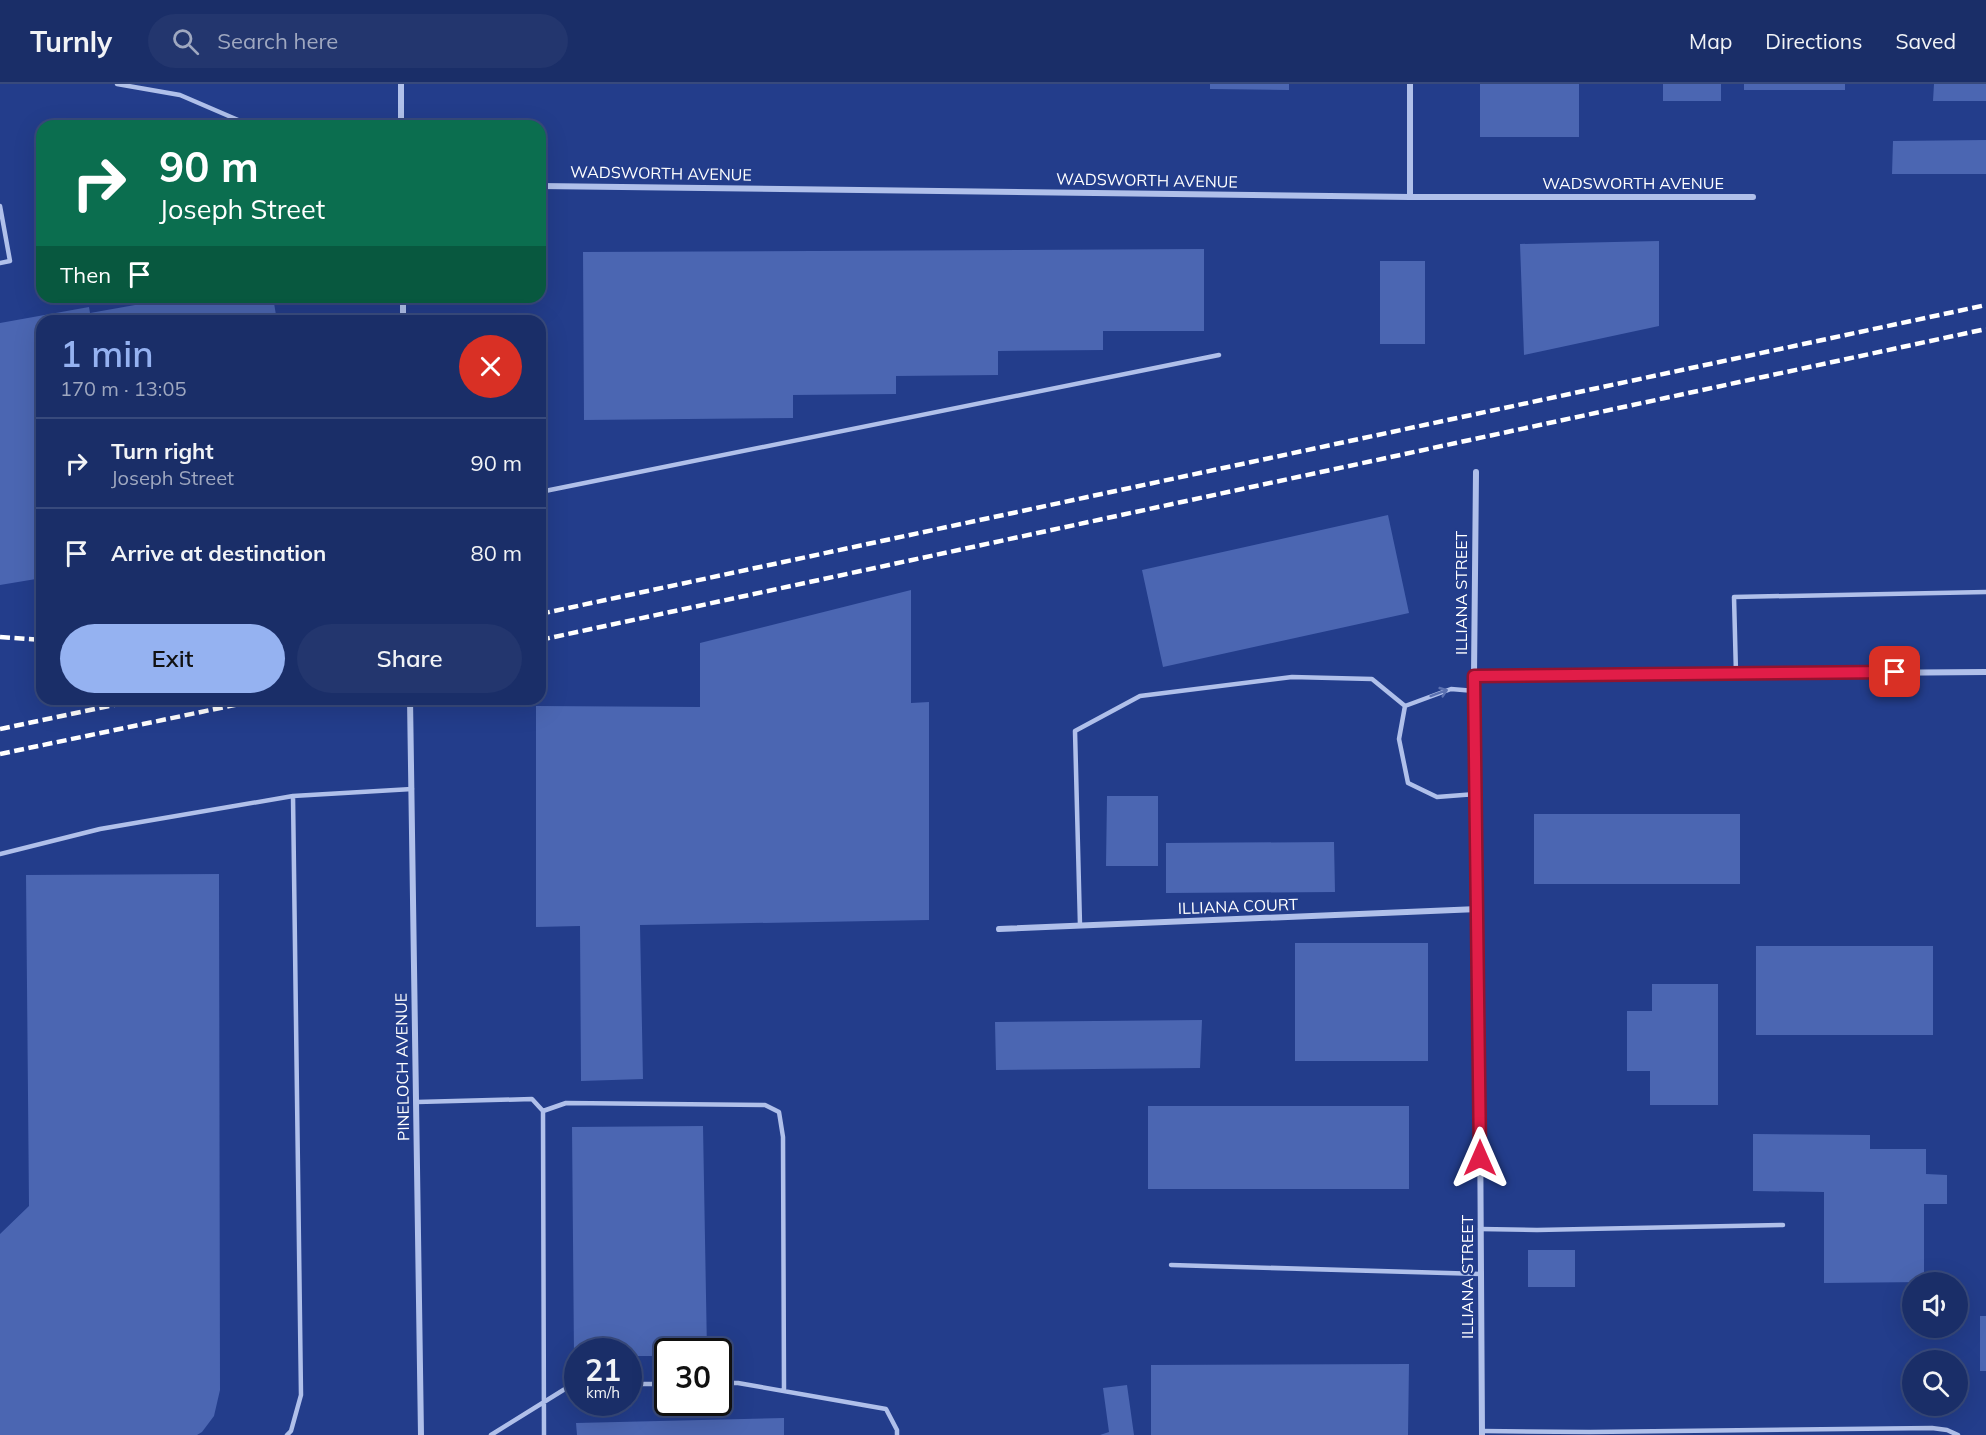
<!DOCTYPE html>
<meta charset="utf-8">
<style>
:root{--surface:#1a2e68;--page:#23366e;--text:#f1f3f6;--muted:#9fa8c0;--line:#384a7c;--accent:#95b2f1}
body{margin:0;font-family:Mulish,sans-serif;background:var(--page);color:var(--text);height:100vh;display:flex;flex-direction:column;font-size:22px;white-space:nowrap}
*{box-sizing:border-box;margin:0}
p{font-size:20px;color:var(--muted)}
.icon{flex:none;width:33px;height:33px;fill:none;stroke:currentColor;stroke-width:2;stroke-linecap:round;stroke-linejoin:round}
.map{position:relative;flex:1;overflow:hidden}
.details{position:absolute;left:36px;top:231px;width:510px;height:390px;display:flex;flex-direction:column;background:var(--surface);border-radius:18px;box-shadow:0 6px 24px #0002,0 0 0 2px var(--line)}
.details>*{flex:none}
.hud{position:absolute;left:36px;top:36px;width:510px;height:183px;border-radius:18px;box-shadow:0 6px 24px #0002,0 0 0 2px var(--line);background:#0b6e4f;color:#fff;overflow:hidden}
.controls{position:absolute;left:1902px;top:1188px;display:grid;gap:12px}
.controls a{display:grid;place-items:center;width:66px;height:66px;border-radius:50%;background:var(--surface);box-shadow:0 6px 24px #0002,0 0 0 2px var(--line);font-size:30px}
.speed{position:absolute;left:564px;top:1254px;display:flex;gap:12px;font-size:30px;font-weight:700;text-align:center}
.speed>*{display:grid;place-content:center;width:78px;height:78px;border-radius:50%;background:var(--surface);box-shadow:0 6px 24px #0002,0 0 0 2px var(--line);line-height:1}
.speed small{font-size:15px;font-weight:400}
.speed .limit{border:3px solid #111;border-radius:9px;background:#fff;color:#111}
.pin{position:absolute;display:grid;place-items:center;width:51px;height:51px;color:#fff;margin:-26px;border-radius:12px;box-shadow:0 3px 9px #0006}
.me{position:absolute;width:66px;margin:-33px;rotate:0deg;stroke-linejoin:round;filter:drop-shadow(0 0 4px #0008)}
.turn{display:flex;align-items:center;gap:21px;height:126px;padding:0 24px;font-size:27px}
.turn .icon{width:78px;height:78px;stroke-width:2.5}
.turn b{display:block;font-size:42px;line-height:51px}
.then{display:flex;align-items:center;height:57px;padding:0 24px;background:#0003;gap:12px;font-size:22px}
.round{display:grid;place-items:center;flex:none;width:63px;height:63px;border-radius:32px;background:var(--page)}
.head{display:flex;align-items:center;justify-content:space-between;height:102px;padding:0 24px}
h1{font-size:36px;font-weight:600;line-height:45px;color:var(--accent)}
.cta{display:flex;gap:12px;margin-top:auto;padding:12px 24px}
.cta a{flex:1;height:69px;border-radius:36px;background:var(--accent);color:#111;font-size:24px;font-weight:600;line-height:69px;text-align:center}
.cta a+a{background:var(--page);color:var(--text)}
ul{padding:0;list-style:none}
li{display:flex;align-items:center;gap:18px;height:90px;padding:0 24px;border-top:2px solid var(--line)}
li div{flex:1}
li b{display:block;font-size:22px}
li em{font-style:normal}
header{display:flex;align-items:center;gap:36px;box-sizing:border-box;height:84px;padding:0 30px;background:var(--surface);border-bottom:2px solid var(--line)}
header strong{font-size:28px}
nav{display:flex;gap:33px;margin-inline-start:auto;font-size:21px}
.search{width:420px;height:54px;background:var(--page);display:flex;align-items:center;gap:15px;box-sizing:border-box;padding:0 21px;border-radius:33px;color:var(--muted);font-size:22px}
.map>svg:first-child{display:block}
</style>
<header>
<strong>Turnly</strong>
<div class="search"><svg class="icon" aria-label="search" viewBox="0 0 24 24"><circle cx="10" cy="10" r="6"/><path d="M15 15l6 6"/></svg>Search here</div>
<nav><a>Map</a><a>Directions</a><a>Saved</a></nav>
</header>
<div class="map">
<svg width="1986" height="1351" viewBox="0 0 1986 1351">
<rect width="100%" height="100%" fill="#233d8b"/>
<path fill="#4b66b2" d="M1210 0H1289V6L1210 5Z
M1480 0H1579V53H1480Z
M1663 0H1721V17H1663Z
M1744 0H1845V6H1744Z
M1934 0H1986V17H1933Z
M1986 56V90H1892L1893 57Z
M1659 157V242L1524 271 1520 160Z
M1204 165V247H1103V266L998 267V291L896 292V310L793 311V334L584 336 583 168Z
M1380 177H1425V260H1380Z
M180 213H273L277 237H42V494L0 501V239L89 223 90 229Z
M1388 431 1409 529 1163 583 1142 486Z
M911 506V619L929 618V836L640 841 643 995 581 997 580 842 536 843V622L700 623V559Z
M1107 712H1158V782H1106Z
M1534 730H1740V800H1534Z
M1334 758 1335 808 1166 809V759Z
M219 790 220 1306 214 1332 202 1348 197 1351H0V1150L29 1122 26 791Z
M1295 859H1428V977H1295Z
M1756 862H1933V951H1756Z
M1652 900H1718V1021H1650V987H1627V927H1652Z
M1202 936 1200 984 996 986 995 938Z
M1148 1022H1409V1105H1148Z
M703 1042 707 1268H668V1272H628V1268H578V1272H574L572 1043Z
M1753 1050 1870 1051V1065H1926V1090L1947 1091V1120H1924V1198L1824 1199V1108L1753 1107Z
M1528 1166H1575V1203H1528Z
M1980 1232H1986V1287H1980Z
M1409 1280 1408 1351H1151V1281Z
M1127 1301 1134 1351H1100L1109 1348 1103 1304Z
M784 1334V1351H577L576 1339Z"/>
<g fill="none" stroke-linecap="round" stroke-linejoin="round">
<path stroke="#b0c0ea" stroke-width="4.5" d="M117 0 180 11 252 42
M0 122 10 177 0 179
M540 408 1219 271
M1736 590 1734 513 1986 508
M1405 622 1399 655 1408 699 1437 713 1476 710
M1405 622 1451 605 1475 607
M0 770 100 745 293 712 412 705
M1080 841 1075 647 1140 612 1292 593 1372 595 1405 622
M417 1018 532 1015 543 1027 544 1351
M543 1027 566 1019 765 1021 779 1028 783 1053 784 1307
M1480 1145 1537 1146 1783 1141
M1171 1181 1481 1190
M718 1299H738L886 1325 897 1346V1351
M628 1300H668
M1482 1347 1590 1348 1932 1344 1947 1346 1958 1351
M287 1351 291 1347 301 1311 293 712
M491 1351 573 1300H578"/>
<path stroke="#b0c0ea" stroke-width="6" d="M401 0V42
M540 102 1410 113H1753
M1410 113V0
M403 213V237
M1476 388 1474 592 1479 864 1482 1351
M1474 592 1986 588
M410 615 421 1351
M999 845 1478 825"/>
<path stroke="#fff" stroke-width="4.5" stroke-dasharray="10 4.5" stroke-linecap="butt" d="M540 530 1986 221
M0 553 42 556
M540 556 1986 245
M0 645 142 615
M0 670 263 615"/>
</g>
<defs><path id="oneway-shaft" d="M-6 0H5M1.5-3L5.5 0L1.5 3" fill="none" stroke-width="1.6" stroke-linecap="round" stroke-linejoin="round" transform="scale(1.5)"/></defs>
<use stroke="#5b71b1" href="#oneway-shaft" transform="translate(1439 609) rotate(-20)"/>
<g fill="none" stroke-linecap="round" stroke-linejoin="round">
<g stroke="#92132f" stroke-width="15">
<path id="route" d="M1480 1074 1474 592 1895 588"/>
</g>
<use href="#route" stroke="#e11d48" stroke-width="10"/>
</g>
<g text-anchor="middle" dominant-baseline="central" stroke-width="4.5" stroke-linejoin="round" paint-order="stroke">
<g font-size="16" fill="#fff" stroke="#233d8b">
<text transform="translate(661 89) rotate(1)">WADSWORTH AVENUE</text>
<text transform="translate(1147 96) rotate(1)">WADSWORTH AVENUE</text>
<text x="1633" y="99">WADSWORTH AVENUE</text>
<text transform="translate(1461 509) rotate(-90)">ILLIANA STREET</text>
<text transform="translate(1238 822) rotate(-2)">ILLIANA COURT</text>
<text transform="translate(402 983) rotate(-91)">PINELOCH AVENUE</text>
<text transform="translate(1467 1193) rotate(-90)">ILLIANA STREET</text>
</g>
</g>
</svg>
<div class="controls">
<a><svg class="icon" aria-label="sound" viewBox="0 0 24 24"><path d="M4 9h4l5-4v14l-5-4H4zM17 9q2 3 0 6"/></svg></a>
<a><svg class="icon" aria-label="search" viewBox="0 0 24 24"><circle cx="10" cy="10" r="6"/><path d="M15 15l6 6"/></svg></a>
</div>
<div class="speed"><div>21<small>km/h</small></div><div class="limit">30</div></div>
<div class="pin" style="left:1895px;top:588px;background:#d93025"><svg class="icon" aria-label="arrive" viewBox="0 0 24 24"><path d="M6 21V4h12l-3 4 3 4H6"/></svg></div>
<svg class="me" style="left:1480px;top:1074px" viewBox="-20 -20 40 40"><path d="M0-17L14 15 0 8-14 15z" fill="#e11d48" stroke="#fff" stroke-width="4"/></svg>
<div class="hud">
<div class="turn"><svg class="icon" aria-label="right" viewBox="0 0 24 24"><path d="M7 20v-9h11M14 6l5 5-5 5"/></svg><div><b>90 m</b>Joseph Street</div></div>
<div class="then">Then<svg class="icon" aria-label="arrive" viewBox="0 0 24 24"><path d="M6 21V4h12l-3 4 3 4H6"/></svg></div>
</div>
<section class="details">
<div class="head"><div><h1>1 min</h1><p>170 m · 13:05</p></div><a class="round" style="background:#d93025;color:#fff"><svg class="icon" aria-label="close" viewBox="0 0 24 24"><path d="M6 6l12 12M18 6L6 18"/></svg></a></div>
<ul>
<li><svg class="icon" aria-label="right" viewBox="0 0 24 24"><path d="M7 20v-9h11M14 6l5 5-5 5"/></svg><div><b>Turn right</b><p>Joseph Street</p></div><em>90 m</em></li>
<li><svg class="icon" aria-label="arrive" viewBox="0 0 24 24"><path d="M6 21V4h12l-3 4 3 4H6"/></svg><div><b>Arrive at destination</b></div><em>80 m</em></li>
</ul>
<div class="cta"><a>Exit</a><a>Share</a></div>
</section>
</div>
